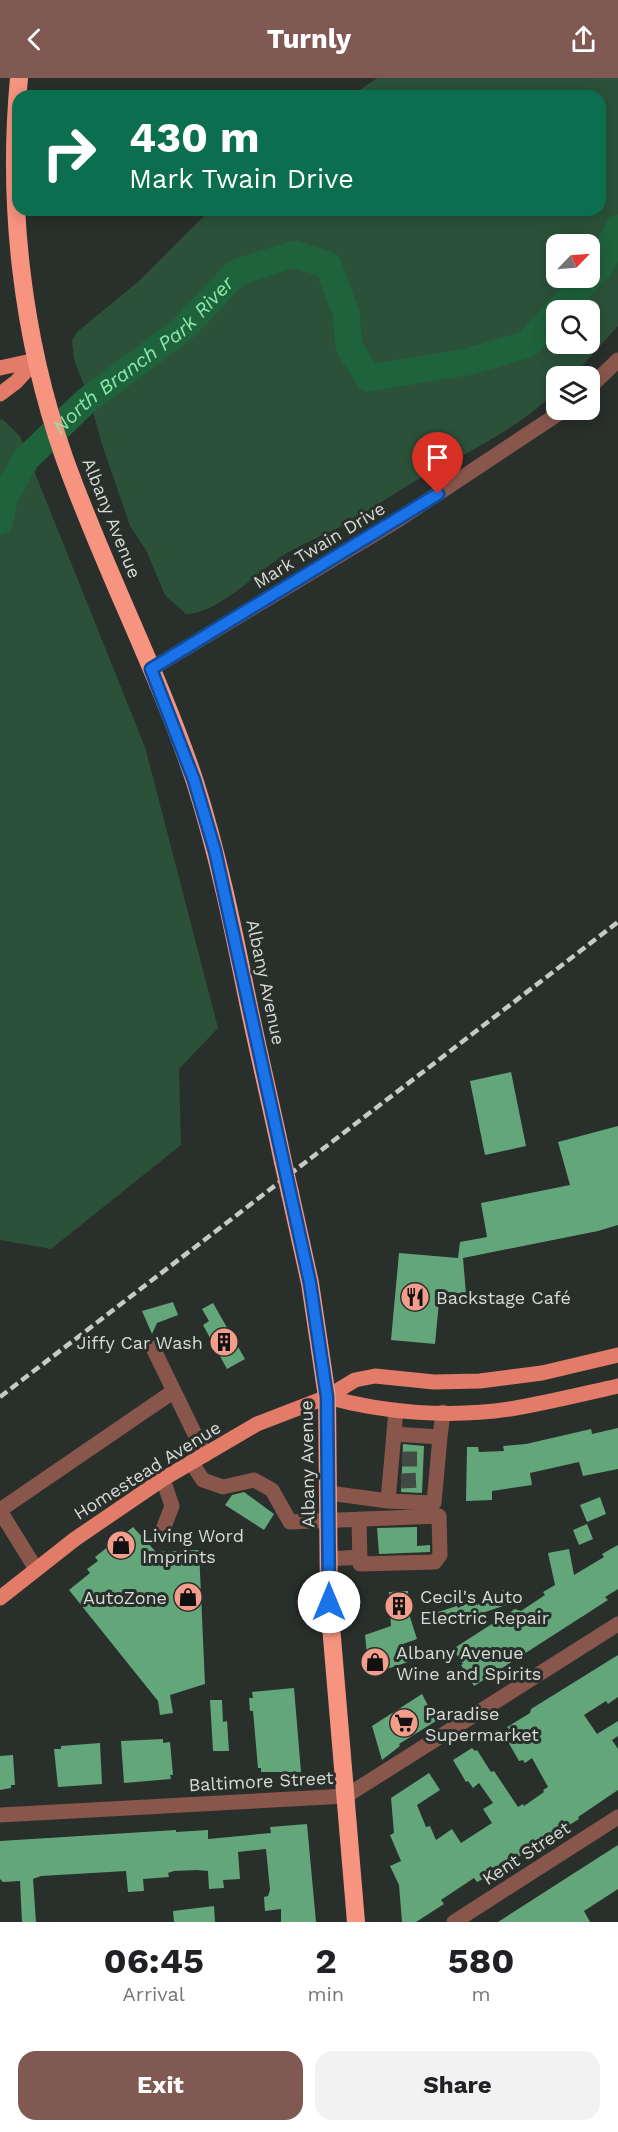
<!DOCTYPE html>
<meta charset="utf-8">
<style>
:root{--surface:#fff;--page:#f2f2f2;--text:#202124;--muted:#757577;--accent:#7f5952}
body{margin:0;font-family:"Work Sans",sans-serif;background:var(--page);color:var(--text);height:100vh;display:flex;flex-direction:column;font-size:22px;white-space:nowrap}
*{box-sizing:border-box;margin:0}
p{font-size:20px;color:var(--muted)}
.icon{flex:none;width:33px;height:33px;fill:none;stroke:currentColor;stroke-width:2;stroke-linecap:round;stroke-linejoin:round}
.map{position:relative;height:1844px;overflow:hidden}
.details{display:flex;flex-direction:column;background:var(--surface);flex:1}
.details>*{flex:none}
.top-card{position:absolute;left:12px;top:12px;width:594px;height:126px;border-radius:18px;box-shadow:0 3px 15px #0003;background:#0b6e4f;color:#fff;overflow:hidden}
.needle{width:39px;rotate:65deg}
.buttons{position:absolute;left:546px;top:156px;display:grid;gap:12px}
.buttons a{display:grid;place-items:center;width:54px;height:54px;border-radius:12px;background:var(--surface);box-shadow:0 3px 15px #0003;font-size:30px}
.pin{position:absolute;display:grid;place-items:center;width:51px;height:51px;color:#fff;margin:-62px -26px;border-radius:50% 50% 50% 0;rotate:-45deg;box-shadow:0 0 6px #0007}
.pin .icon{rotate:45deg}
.me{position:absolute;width:66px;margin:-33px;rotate:0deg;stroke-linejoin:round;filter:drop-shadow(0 0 4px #0008)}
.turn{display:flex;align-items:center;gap:21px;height:126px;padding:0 18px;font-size:27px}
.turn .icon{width:78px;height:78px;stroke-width:2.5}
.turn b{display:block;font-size:42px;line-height:51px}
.eta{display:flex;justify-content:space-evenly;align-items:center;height:102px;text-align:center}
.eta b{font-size:36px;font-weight:700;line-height:42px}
.primary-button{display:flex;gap:12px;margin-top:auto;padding:12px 18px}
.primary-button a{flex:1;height:69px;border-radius:18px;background:var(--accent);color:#fff;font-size:24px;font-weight:700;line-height:69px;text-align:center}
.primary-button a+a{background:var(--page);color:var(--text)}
header{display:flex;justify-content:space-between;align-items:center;height:78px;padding:0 18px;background:var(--accent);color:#fff;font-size:27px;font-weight:700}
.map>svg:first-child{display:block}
</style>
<header><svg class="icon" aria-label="back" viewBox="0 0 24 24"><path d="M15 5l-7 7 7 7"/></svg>Turnly<svg class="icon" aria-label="share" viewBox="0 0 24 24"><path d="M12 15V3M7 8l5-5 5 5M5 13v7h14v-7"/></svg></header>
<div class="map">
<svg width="618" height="1844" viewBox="0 0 618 1844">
<rect width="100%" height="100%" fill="#292f2b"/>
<path fill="#2b5239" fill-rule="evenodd" d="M377 0H618V248L573 298H556V314C515 353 460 378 410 406 388 419 366 435 344 447 322 458 299 467 279 480 255 497 216 536 186 536L165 517 146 472 130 448 102 366 89 319 74 282 72 263 77 254 139 203 210 132H600V18H351ZM556 166H590V200H556ZM556 232H590V266H556Z
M2 341 20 358 145 669 218 950 179 991 181 1067 51 1171 0 1162V342Z"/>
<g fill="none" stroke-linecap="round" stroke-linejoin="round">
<g stroke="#1e633c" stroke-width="27">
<path d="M590 199 602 186 618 150"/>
<path d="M559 232 589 200"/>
<path id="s1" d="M0 443 5 418 26 381 86 323 183 251 236 195 294 176 328 187 346 235 349 269 369 300 467 284 528 266 556 235"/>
</g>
</g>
<path fill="#63a67a" d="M511 994 526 1068 485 1077 470 1003Z
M618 1048V1147L598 1153 463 1180 466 1216 440 1213 435 1266 391 1262 399 1175 458 1180 460 1164 487 1159 481 1125 570 1107 558 1064Z
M173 1224 178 1237 157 1245 152 1256 142 1233Z
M213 1225 245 1281 227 1291 203 1247 209 1243 202 1231Z
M618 1350V1391L583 1398 579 1384 530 1395 532 1407 492 1413V1422L466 1423 467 1369H478L479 1374 504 1373 503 1368 526 1366 591 1351 592 1356Z
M403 1366 424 1368 422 1415 401 1414Z
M244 1414 274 1436 264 1452 225 1427 232 1417Z
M600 1419 606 1436 587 1444 580 1427Z
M587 1446 593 1461 579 1467 573 1452Z
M133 1449 156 1474 199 1472 205 1606 170 1617 173 1635 160 1637 158 1623 69 1512 90 1495 87 1491 98 1483 95 1479Z
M417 1449V1468L430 1467V1474L379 1476 377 1450Z
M618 1467V1511L605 1519 608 1522 474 1608 461 1587 463 1586 455 1574 458 1572 456 1569 515 1531 521 1533 545 1517 543 1514 555 1507 548 1475 569 1471 574 1497 604 1479 602 1476Z
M504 1512 512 1525 443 1548 438 1534 457 1528 458 1530 474 1522 477 1527Z
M408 1513 409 1536 417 1561 403 1566 408 1584 369 1597 365 1557 391 1548 389 1514Z
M618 1577V1619L608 1626 606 1623 584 1637 597 1656 618 1643V1658L612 1662 618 1671V1712L578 1739 579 1741 483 1801 477 1804 474 1800 441 1822 444 1826 416 1844H402L399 1807 390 1788 401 1783 390 1757 394 1755 391 1720 429 1695 440 1712 417 1727 426 1749 430 1748 436 1762 452 1751 461 1765 492 1745 483 1731 493 1725 479 1705 473 1710 468 1703 466 1704 453 1682 472 1670 475 1673 477 1672 491 1694 494 1693 518 1729 523 1726 524 1728 544 1714 543 1712 548 1709 532 1680 525 1685 523 1682 519 1683 503 1655 509 1651 507 1649 530 1635 531 1631Z
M294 1610 301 1694H261V1690H258L253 1633H250L249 1620H253L252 1614Z
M422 1616 436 1643 399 1666 400 1668 382 1682 372 1648Z
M210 1622H222L223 1644 227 1643 229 1673H213Z
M163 1661V1665L170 1664 173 1697H170L171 1701 124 1705 121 1663Z
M100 1665 102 1706 58 1709 54 1671H61V1668Z
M13 1677 15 1707H11V1710L0 1712V1678Z
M307 1746 316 1844H281V1831L265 1833 264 1819 268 1818 270 1812 266 1771 238 1774 240 1801 223 1802 224 1810 209 1811 208 1793 197 1792 174 1793 168 1795 169 1799 143 1801 144 1813 128 1814 126 1793 41 1798 33 1801 36 1844H22L20 1803 3 1804 0 1801V1763L176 1752V1754L208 1752V1761L271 1755 270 1749Z
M618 1767V1811L584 1833 590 1844H498Z
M214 1828 215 1844H174L173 1833Z"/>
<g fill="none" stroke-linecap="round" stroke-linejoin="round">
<path stroke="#434945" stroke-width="15" stroke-dasharray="15 8" stroke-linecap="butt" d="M402 1381H423
M401 1403 422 1402"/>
<path stroke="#89564c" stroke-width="15" d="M590 309 618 282
M151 591 398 442 564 332
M153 1270 205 1377
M394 1356 440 1359 443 1334
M191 1384 203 1402 223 1409 254 1402 272 1412 290 1444 439 1438 440 1477 435 1484 360 1486 359 1441
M329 1415 388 1423 396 1332
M388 1423 434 1425 440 1359
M0 1432 174 1313
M0 1433 36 1491
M162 1454 172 1428 163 1401
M329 1481 360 1479
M0 1737 346 1718 618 1546
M454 1844 618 1739"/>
<path stroke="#e27b67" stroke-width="15" d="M0 290 36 282
M0 316 16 304 36 282
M327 1319C385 1335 450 1340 510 1331 546 1325 582 1316 618 1308
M0 1520 75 1461 163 1401 257 1346 327 1319 355 1302 375 1298 434 1304 480 1303 542 1295 618 1277"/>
<path stroke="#f79480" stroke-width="18" d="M19 0C7 126 22 259 64 379 103 489 158 593 195 704 218 776 233 850 248 924 259 977 272 1031 283 1084
M290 1115 310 1205 327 1319 329 1524 356 1844"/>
<path stroke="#c6cac7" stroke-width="4.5" stroke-dasharray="9 4.5" stroke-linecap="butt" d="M0 1319 618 844"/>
<path stroke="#f79480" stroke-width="18" d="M283 1084 290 1115"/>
</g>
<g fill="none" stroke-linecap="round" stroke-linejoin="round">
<g stroke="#114b97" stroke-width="15">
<path id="route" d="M329 1524 327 1319 310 1205 215 773 194 702 151 591 438 416"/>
</g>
<use href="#route" stroke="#1a73e8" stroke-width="10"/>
</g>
<defs>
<g id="restaurant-disc" transform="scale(1.5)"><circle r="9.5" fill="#f49d8b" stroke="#292f2b"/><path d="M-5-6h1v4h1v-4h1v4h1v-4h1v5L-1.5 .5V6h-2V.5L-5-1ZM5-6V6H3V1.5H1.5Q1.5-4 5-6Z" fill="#111"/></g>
<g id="building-disc" transform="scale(1.5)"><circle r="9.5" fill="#f49d8b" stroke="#292f2b"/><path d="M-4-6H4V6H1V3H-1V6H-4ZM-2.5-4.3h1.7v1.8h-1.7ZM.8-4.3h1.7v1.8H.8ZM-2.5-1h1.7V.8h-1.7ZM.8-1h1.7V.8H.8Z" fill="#111"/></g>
<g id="shop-disc" transform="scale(1.5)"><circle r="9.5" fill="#f49d8b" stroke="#292f2b"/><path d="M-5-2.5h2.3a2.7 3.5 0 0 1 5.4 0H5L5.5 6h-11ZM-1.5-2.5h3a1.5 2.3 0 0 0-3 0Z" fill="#111"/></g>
<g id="supermarket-disc" transform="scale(1.5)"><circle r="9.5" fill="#f49d8b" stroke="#292f2b"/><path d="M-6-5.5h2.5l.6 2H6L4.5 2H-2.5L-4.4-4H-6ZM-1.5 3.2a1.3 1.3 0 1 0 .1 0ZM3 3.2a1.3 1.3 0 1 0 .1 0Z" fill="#111"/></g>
</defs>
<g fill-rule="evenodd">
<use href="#restaurant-disc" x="415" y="1219"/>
<use href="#building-disc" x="224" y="1264"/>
<use href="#shop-disc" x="121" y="1467"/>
<use href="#shop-disc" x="188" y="1519"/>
<use href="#building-disc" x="399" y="1528"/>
<use href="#shop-disc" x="375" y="1584"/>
<use href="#supermarket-disc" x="404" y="1645"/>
</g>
<g text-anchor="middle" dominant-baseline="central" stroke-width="6" stroke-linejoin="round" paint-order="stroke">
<g font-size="18" fill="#d7dbd8" stroke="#292f2b">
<text transform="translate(112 440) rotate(68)">Albany Avenue</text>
<text transform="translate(319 467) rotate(-31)">Mark Twain Drive</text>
<text transform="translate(266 904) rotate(78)">Albany Avenue</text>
<text transform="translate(307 1386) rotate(-91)">Albany Avenue</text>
<text transform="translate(147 1392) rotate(-32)">Homestead Avenue</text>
<text transform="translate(261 1703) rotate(-3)">Baltimore Street</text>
<text transform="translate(526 1775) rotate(-33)">Kent Street</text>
</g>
<g font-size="18" fill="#d7dbd8" stroke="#292f2b" text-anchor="start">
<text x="436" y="1219">Backstage Café</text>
<text x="203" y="1264" text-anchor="end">Jiffy Car Wash</text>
<text x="142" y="1457">Living Word<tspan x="142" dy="21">Imprints</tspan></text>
<text x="420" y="1518">Cecil's Auto<tspan x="420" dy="21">Electric Repair</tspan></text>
<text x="167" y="1519" text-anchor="end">AutoZone</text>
<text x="396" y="1574">Albany Avenue<tspan x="396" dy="21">Wine and Spirits</tspan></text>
<text x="425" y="1635">Paradise<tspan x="425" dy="21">Supermarket</tspan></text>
</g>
<g font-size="20" font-style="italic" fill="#8ae8ab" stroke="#292f2b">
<text stroke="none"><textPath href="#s1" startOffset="225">North Branch Park River</textPath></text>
</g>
</g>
</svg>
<div class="buttons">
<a><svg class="needle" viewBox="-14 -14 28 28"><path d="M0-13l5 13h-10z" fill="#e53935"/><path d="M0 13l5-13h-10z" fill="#757577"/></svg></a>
<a><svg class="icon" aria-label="search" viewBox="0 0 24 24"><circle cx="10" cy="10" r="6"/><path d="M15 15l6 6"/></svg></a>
<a><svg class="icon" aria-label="layers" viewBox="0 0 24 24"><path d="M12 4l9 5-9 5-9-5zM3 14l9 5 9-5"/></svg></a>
</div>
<div class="pin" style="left:438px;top:416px;background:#d93025"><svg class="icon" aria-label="arrive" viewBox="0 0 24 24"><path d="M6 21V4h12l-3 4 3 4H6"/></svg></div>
<svg class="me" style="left:329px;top:1524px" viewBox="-20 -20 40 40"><circle r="19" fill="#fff"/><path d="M0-13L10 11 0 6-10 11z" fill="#1a73e8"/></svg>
<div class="top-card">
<div class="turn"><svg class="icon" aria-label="right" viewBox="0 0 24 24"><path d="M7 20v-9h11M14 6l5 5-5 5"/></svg><div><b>430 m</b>Mark Twain Drive</div></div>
</div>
</div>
<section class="details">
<div class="eta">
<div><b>06:45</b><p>Arrival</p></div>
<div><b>2</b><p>min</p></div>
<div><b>580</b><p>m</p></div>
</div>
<div class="primary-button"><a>Exit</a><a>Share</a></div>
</section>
